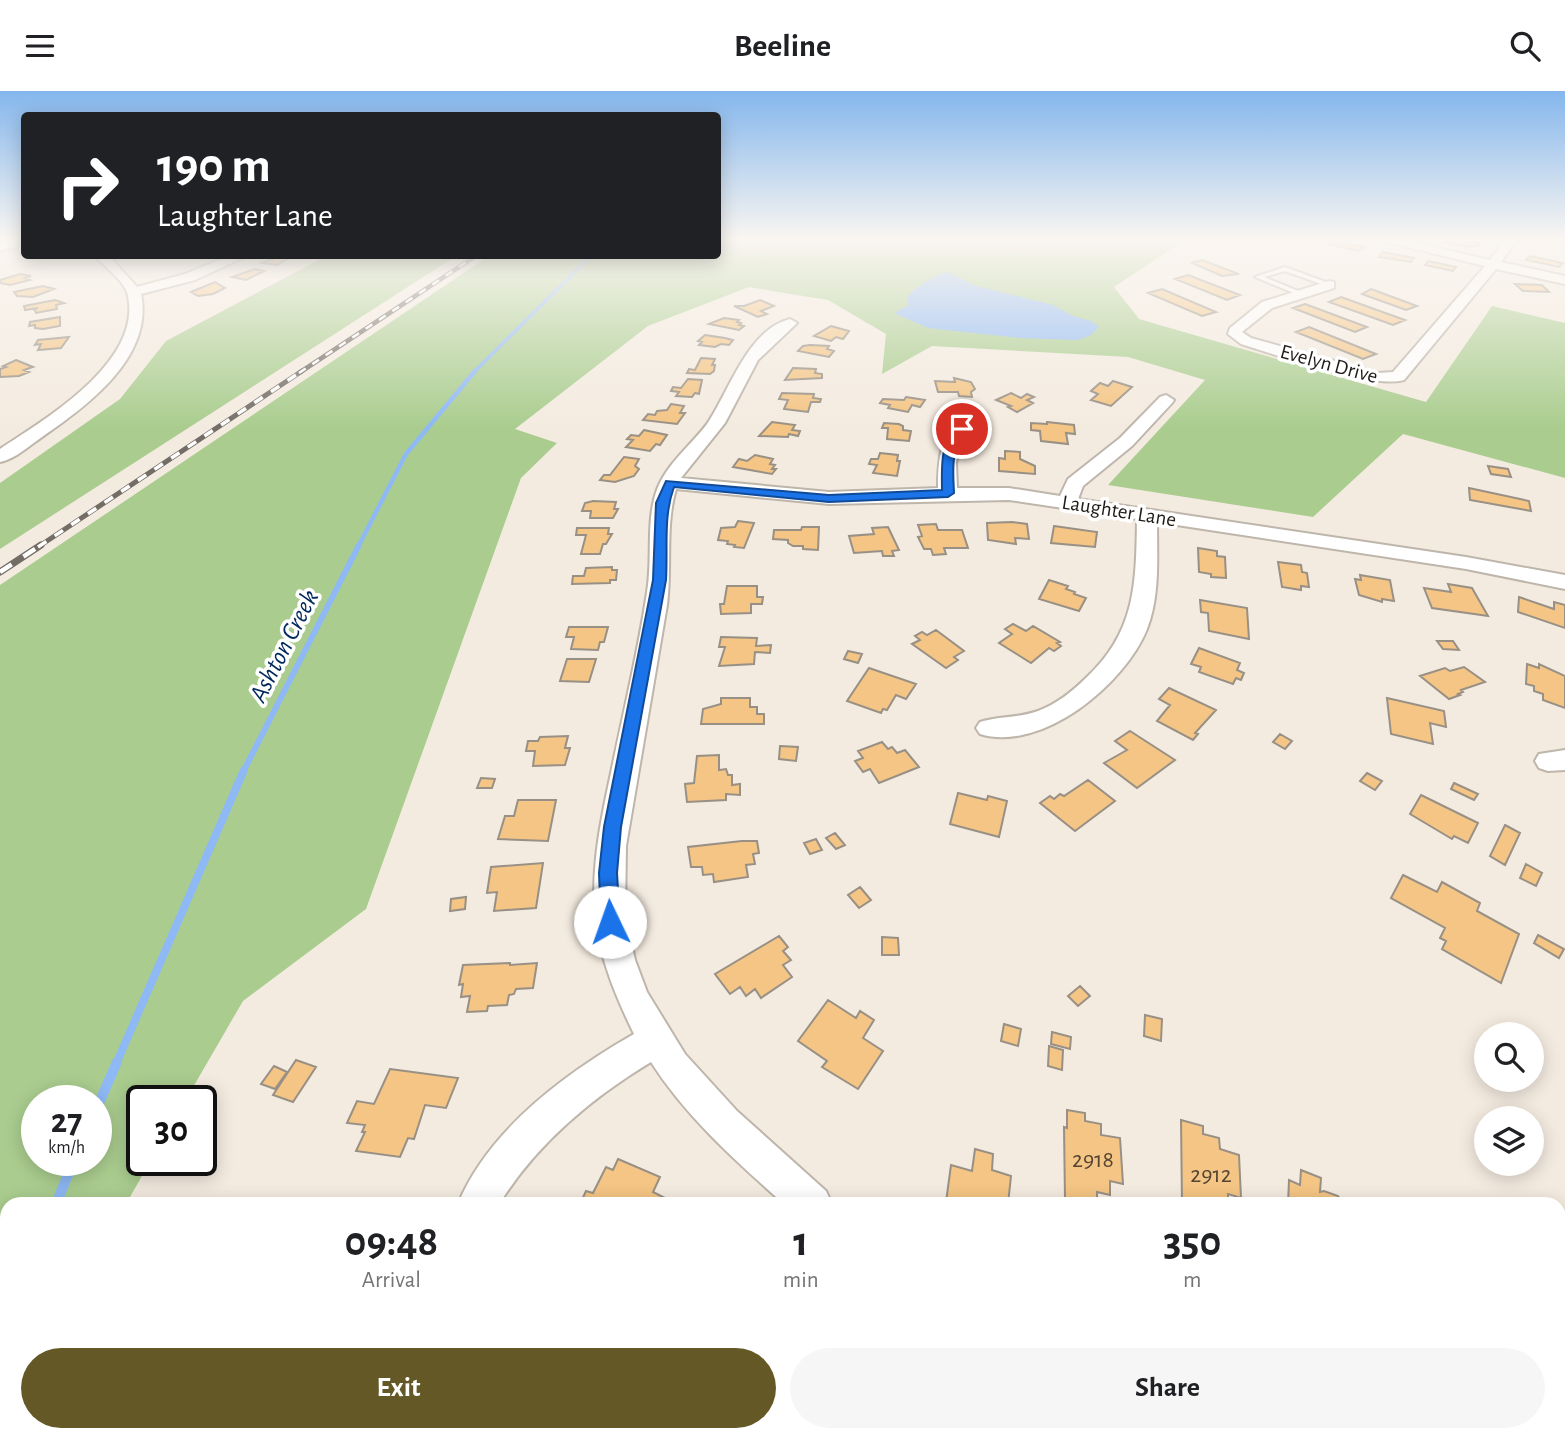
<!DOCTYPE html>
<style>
:root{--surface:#fff;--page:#f6f6f6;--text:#202124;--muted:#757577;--accent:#645926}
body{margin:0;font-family:"Alegreya Sans",sans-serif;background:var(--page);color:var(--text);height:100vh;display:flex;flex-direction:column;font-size:26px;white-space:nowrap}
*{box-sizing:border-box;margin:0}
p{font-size:23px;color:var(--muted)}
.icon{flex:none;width:38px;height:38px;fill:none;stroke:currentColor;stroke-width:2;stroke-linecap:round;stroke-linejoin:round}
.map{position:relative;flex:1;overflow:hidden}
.side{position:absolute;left:0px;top:1106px;width:1566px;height:245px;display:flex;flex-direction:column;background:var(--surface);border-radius:21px 21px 0 0;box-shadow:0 4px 18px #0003}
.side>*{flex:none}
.banner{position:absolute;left:21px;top:21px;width:700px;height:147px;border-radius:7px;box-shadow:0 4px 18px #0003;background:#202124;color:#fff;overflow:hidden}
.fabs{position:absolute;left:1474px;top:931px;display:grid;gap:14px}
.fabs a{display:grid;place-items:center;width:70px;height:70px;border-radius:50%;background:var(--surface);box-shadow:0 4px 18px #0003;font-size:35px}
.speed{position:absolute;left:21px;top:994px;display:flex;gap:14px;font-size:35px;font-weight:700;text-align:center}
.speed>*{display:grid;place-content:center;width:91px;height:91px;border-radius:50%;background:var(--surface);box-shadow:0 4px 18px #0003;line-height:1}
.speed small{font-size:18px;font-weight:400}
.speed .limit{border:4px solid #111;border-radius:10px;background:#fff;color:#111}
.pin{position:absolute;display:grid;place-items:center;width:60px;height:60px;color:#fff;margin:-30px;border:4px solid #fff;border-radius:50%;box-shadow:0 2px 7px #0007}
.me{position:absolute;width:77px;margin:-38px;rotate:357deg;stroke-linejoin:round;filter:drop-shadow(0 0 5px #0008)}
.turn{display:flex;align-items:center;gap:24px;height:147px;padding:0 21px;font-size:32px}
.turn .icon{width:91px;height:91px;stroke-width:2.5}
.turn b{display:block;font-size:49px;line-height:60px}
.eta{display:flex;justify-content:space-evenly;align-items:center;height:119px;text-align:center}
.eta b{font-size:42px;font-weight:700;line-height:49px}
.cta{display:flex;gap:14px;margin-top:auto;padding:14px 21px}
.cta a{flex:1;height:80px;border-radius:42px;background:var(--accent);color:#fff;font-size:28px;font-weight:700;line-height:80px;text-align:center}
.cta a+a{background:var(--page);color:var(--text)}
header{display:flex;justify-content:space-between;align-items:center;height:91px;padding:0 21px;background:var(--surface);font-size:32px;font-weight:700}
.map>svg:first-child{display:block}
</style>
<header><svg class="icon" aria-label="menu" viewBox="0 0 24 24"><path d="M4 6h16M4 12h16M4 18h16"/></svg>Beeline<svg class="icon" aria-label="search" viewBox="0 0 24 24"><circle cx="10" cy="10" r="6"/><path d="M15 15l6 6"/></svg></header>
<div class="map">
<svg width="1565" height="1351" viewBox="0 0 1565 1351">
<rect width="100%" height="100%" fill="#f4ebe0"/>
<path fill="#aacd8f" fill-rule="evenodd" d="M718 147H1188L1114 196 1139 228 1426 311 1492 215 1565 232V387L1403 343 1313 426 1108 394 1205 289 1128 266 932 255 882 283 886 243 828 209 749 196 648 235 515 338 557 352 521 387 366 818 243 910 185 1010H142V1069H151L126 1113H7V1344H43L41 1351H0V494L489 165 718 164ZM37 1010H96V1069H37Z
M328 164 456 165 0 458V392L120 308 166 250Z"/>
<path fill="#8eb9f5" d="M947 181 976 195 1053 214 1073 225 1091 230 1099 236 1091 244 1078 249 1021 247 928 237 894 222 909 214 907 208C914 196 934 184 947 181Z"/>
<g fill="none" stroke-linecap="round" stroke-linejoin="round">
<path stroke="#8eb9f5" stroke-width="3.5" d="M473 282 592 164"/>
<path stroke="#8eb9f5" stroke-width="4.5" d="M358 456 406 363 475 280"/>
<path stroke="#8eb9f5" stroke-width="6" d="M243 681 359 454"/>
<path stroke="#8eb9f5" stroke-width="8" d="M116 973 244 679"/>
<path stroke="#8eb9f5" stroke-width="10" d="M96 1019 117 971
M56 1113 74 1069
M0 1235 7 1221"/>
</g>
<path fill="#f4c584" stroke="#989085" stroke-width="2" d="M1448 147 1480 152V154L1469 156 1443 151Z
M1334 149 1365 156 1359 160 1328 153Z
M1383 161 1414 167 1411 171 1379 166Z
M282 164 292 165 277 174 262 172Z
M1530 165 1563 172 1559 176 1526 169Z
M1202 169 1239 183 1222 185 1192 172Z
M1428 170 1456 176 1453 180 1425 174Z
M255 178 264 180 246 189 232 186Z
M20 183 31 185 25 187 30 189 10 194 0 192V189Z
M1188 184 1240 204 1227 209 1175 188Z
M215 191 225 197 213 203 198 205 191 201Z
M1515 193 1542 194 1549 201 1523 200Z
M43 195 54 198 33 206 17 205 14 201Z
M1162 198 1216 221 1202 225 1148 202Z
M1371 198 1417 215 1406 219 1362 203Z
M1341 206 1405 229 1393 234 1329 211Z
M55 209 64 212 56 214 57 218 36 222 34 218 38 217 25 219 24 215Z
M760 209 774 215 761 220 767 223 758 226 734 215H744Z
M1305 213 1367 236 1355 241 1293 217Z
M60 226V235L43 238 35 237V234L29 235 30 231Z
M724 227 739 229 737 231 741 232 739 234 744 235 739 239 709 233Z
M831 235 849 240 843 248 836 246 831 250 814 245Z
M1309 236 1376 263 1363 268 1296 241Z
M705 244 725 247 733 249 729 254 721 253 715 256 699 254 702 251 698 250Z
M69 246 61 257 38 259 41 253 35 254 38 249Z
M810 254 829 255 827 258 834 260 829 266 798 260 803 255Z
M701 267 715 268 712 274H715L714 280 710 283 687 282 689 278 695 279Z
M16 269 33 276 24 279 29 281 19 285 0 286V278L6 276 3 275Z
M793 277 816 278 815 282 822 283V287L785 289Z
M954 287 971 291 975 298 971 301 972 306 959 305 958 301H938L935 290 955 291Z
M688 288 702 289 699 303 695 302 692 306 676 305 679 301 671 300 673 296 681 297Z
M1113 290 1132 296 1111 315 1091 309 1098 303 1091 300 1100 292 1108 295Z
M782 302 814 303 813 307 821 308 820 311H811L808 321 784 318 788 309 779 308Z
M1011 302 1021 307 1027 303 1034 306 1027 309 1033 312 1017 321 1008 316 1011 315 996 309Z
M906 306 925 309 920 316 912 314 908 321 888 317 890 314 880 312 883 308 904 309Z
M671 313 684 315 680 322H685L677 333 643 329 648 323 655 324 657 320 667 319Z
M772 331 795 334 792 339 800 340 798 345 789 343 788 346 759 345Z
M1047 331 1074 334 1075 343 1066 342 1068 353 1041 350 1040 340 1031 339V332L1047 333Z
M884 332 899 333 903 335V339L911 340 909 350 887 348 888 337H882Z
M644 339 667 344 660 354 656 353 650 360 626 356 633 349 627 348 631 344 639 345Z
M1005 360 1020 361V368L1035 375V383L999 380V367L1005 368Z
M880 362 898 364 897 370H900L897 385 873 382 877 374 869 373 871 368H878Z
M755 364 773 368 770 373 775 374 772 378H776L772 383 733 376 739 368 747 370Z
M624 366 639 368 635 375 639 378 634 385 615 391 600 389 604 384H610Z
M1488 375 1508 378 1511 386 1491 383Z
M1469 397 1529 410 1531 420 1470 409Z
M593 410 616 411 614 418H618L613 427H590L591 420H582L585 412Z
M738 430 754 432 744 457 734 456 735 454 727 453 728 450 718 449 721 437 735 436Z
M1012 431 1027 433 1029 448 1015 447 1016 453 988 449 987 432Z
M936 433 938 439H962L968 457H944L946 463 933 464 931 458H924L918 446 922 445 918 434Z
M1054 435 1097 441 1095 456 1051 452Z
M802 436H819L818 459 803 458V455H793L788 452V449L773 448 774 439H801Z
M888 436 899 459 892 460 894 465H883L882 460 854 462 849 445 874 443 872 437Z
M577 437H609L608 443H612L606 453H603L600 463H581L586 444H576Z
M1198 457 1217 460V465L1225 466 1226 487 1211 486V483L1199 481Z
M1278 471 1301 474 1302 481 1307 482 1309 496 1301 495V499L1282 496Z
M612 476V479H617L616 489H610V492L572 493 573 485H584L586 477Z
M1360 484 1390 489 1394 510 1382 508V511L1359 504 1355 488 1361 489Z
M1049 489 1068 495 1066 498 1075 501 1074 503 1086 507 1079 520 1039 508Z
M1448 493 1472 497 1488 525 1432 517 1424 497 1451 501Z
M727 495H757V506H763L762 513H751V522L721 523 720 513H724Z
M1519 506 1554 518V511L1565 514V537L1518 521Z
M1200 509 1247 517 1249 548 1209 540 1208 522 1201 521Z
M1013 533 1026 540 1033 535 1060 551 1057 552 1061 555 1054 560 1049 557 1031 572 999 552 1012 543 1005 538Z
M569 536H608L604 551H600L598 559 571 558 574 546H566Z
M936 539 964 560 954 566 958 569 946 577 912 553 920 549 915 545 922 541 927 544Z
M721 546 757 547 756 555 771 554 770 562 755 561 754 573 719 575 725 556H719Z
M1437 550H1453L1459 559 1443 558Z
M1199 557 1240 572 1237 579 1244 582 1241 589 1236 587 1233 593 1199 581 1201 576 1191 573Z
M848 560 862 563 858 572 844 568Z
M567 568H596L589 591 560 590Z
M1527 573 1539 577V573L1565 585V617L1543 609V603L1534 600V595L1526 593Z
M1464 576 1485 591 1461 599 1463 601 1458 603 1460 604 1449 608 1420 585 1445 577 1450 580Z
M869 577 916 593 906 608 896 604 887 619 883 618 881 622 847 610Z
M1169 597 1216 619 1195 642 1198 643 1193 649 1157 630 1170 614 1159 608Z
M721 607H750V616H757V623H764V633H701L703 618 721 613Z
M1387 607 1444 620 1446 636 1430 632 1433 653 1391 643Z
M1130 640 1175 669 1137 697 1104 672 1127 659 1115 650Z
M1280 643 1292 650 1285 658 1273 651Z
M568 645 565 657H570L565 674 533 675 535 660H526L528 650H538L540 646Z
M882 651 888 658 892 656 897 662 905 659 919 676 879 692 870 678 863 681 855 670 863 667 858 660Z
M780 655 798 656 796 670 779 668Z
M719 664V679L726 678 728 684H732V694L740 693V704L726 703V709L687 711 685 693 694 692 697 665Z
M1367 682 1382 690 1375 699 1360 690Z
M481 687 495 688 492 697H477Z
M1088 689 1115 710 1075 740 1040 712 1050 705 1054 708 1060 703 1064 705Z
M1454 692 1478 703 1474 709 1451 698Z
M958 702 987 709 988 705 1007 710 999 746 950 733Z
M1421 704 1478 732 1468 752 1454 745 1452 748 1410 723Z
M518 709H556L548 750 498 748 505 725H514Z
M1505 734 1520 742 1505 774 1490 765Z
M835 742 845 754 836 758 826 747Z
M816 748 822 759 810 763 804 752Z
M742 750H757L759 762 753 763 755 773 746 774 748 786 714 791 713 783 703 784 702 776H691L688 756Z
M543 772 536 817 494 820 497 801 487 802 491 776Z
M1526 773 1542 782 1536 795 1520 787Z
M1403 784 1437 801 1442 791 1480 812 1477 820 1519 843 1501 892 1442 858 1446 850 1440 847 1445 837 1391 807Z
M860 796 871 809 859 817 848 804Z
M466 806 465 818 450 820 451 808Z
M1538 844 1564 858 1559 867 1534 852Z
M779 845 788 856 783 860 791 869 783 874 792 886 761 907 755 898 746 905 740 896 730 903 715 883Z
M882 846 898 847 899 864H882Z
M510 872V874L537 872 533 897 516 898 514 903 509 904 507 914 488 915 487 920 467 921 470 905 461 906 463 893 459 894 463 874Z
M1080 895 1090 905 1078 915 1068 905Z
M828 909 856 927 860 920 874 929 863 947 883 960 858 998 822 976 827 970 798 950Z
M1145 924 1162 928 1161 950 1144 945Z
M1004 933 1021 938 1018 955 1001 950Z
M1052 941 1071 946 1070 958 1051 953Z
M1049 955 1063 959 1062 979 1048 975Z
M296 969 316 976 293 1011 273 1004Z
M274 975 287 981 275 998 261 993Z
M390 978 458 987 446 1017 425 1014 414 1048 408 1047 400 1066 356 1060 365 1041H362L365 1034 347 1032 357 1010 374 1013Z
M1067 1019 1085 1022V1030L1101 1033V1044L1120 1047 1123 1093 1110 1090V1104L1097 1101V1113L1065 1109 1064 1036 1067 1037Z
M1181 1029 1203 1035V1043L1219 1047 1220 1058 1239 1064 1241 1107 1228 1103V1113H1182Z
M975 1058 993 1063 992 1079 1011 1085 1008 1113 946 1111 951 1074 972 1080Z
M618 1068 660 1086 653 1101 667 1108 665 1113H580L586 1100 593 1102 606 1076 613 1079Z
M1301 1079 1321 1087 1320 1101 1324 1100 1338 1105 1344 1113H1288L1289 1089 1300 1094Z
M213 1344H284L274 1351H211L214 1349Z
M506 1344H608L603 1351H501Z"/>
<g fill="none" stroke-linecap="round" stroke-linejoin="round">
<g stroke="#beb5ab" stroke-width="4">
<path id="service" d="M1285 176 1331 193 1332 194 1327 195 1285 180 1264 186 1303 202 1301 205 1255 186Z"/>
</g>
<g stroke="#beb5ab" stroke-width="4">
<path id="minor" d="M24 147V154L0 160V152Z
M1370 147H1394L1490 169 1506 147H1518L1501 171 1565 185V193L1496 178 1404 289C1369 298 1278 264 1241 253L1228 243 1230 237 1262 211 1329 190 1334 191V197L1272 217 1242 241 1251 247 1378 282 1393 281 1485 175Z
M94 164H108L137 196 185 183 231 164H249L195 189 141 203C154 266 87 315 42 346 29 355 15 368 0 371V358C46 328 142 271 128 205 125 189 105 177 94 164Z
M790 228 797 232 758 269 725 332 681 387 829 401 938 397C938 371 939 337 970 329L979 334 960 355 956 372 957 397H1009L1060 405 1068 388 1120 347 1160 306 1166 304 1174 309 1172 312 1132 355 1083 395 1078 408 1466 466 1565 484V498L1466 478 1157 431C1157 466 1160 505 1147 538 1125 593 1042 662 980 643L976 637 980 631C999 625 1019 627 1038 620 1057 613 1073 600 1087 586 1136 540 1136 492 1137 428L1009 409 829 413 676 398C665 435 672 476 667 514L626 755 625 823 635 869 647 901 685 963 737 1020 826 1100 832 1113H784C736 1070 686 1026 651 971 591 1007 536 1054 499 1113H458C489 1038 566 982 634 943 616 906 599 866 595 824 591 776 601 728 611 682 623 622 638 562 647 501 653 467 645 428 658 396 669 371 691 354 707 333 729 301 747 239 790 228Z
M1565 659V679L1548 680 1539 677 1535 670 1539 663Z
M942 1344H986L989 1351H945Z
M1342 1344H1387V1345L1385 1351H1345Z"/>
</g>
<use href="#service" fill="#fff" fill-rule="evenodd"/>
<use href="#minor" fill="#fff" fill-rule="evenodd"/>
<g stroke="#736d66" stroke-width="4.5">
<path id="rail-far2" d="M299 282 477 164"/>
</g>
<g stroke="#736d66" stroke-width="5">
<path id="rail-far1" d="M38 456 302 280"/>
</g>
<g stroke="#736d66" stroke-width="7">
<path id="rail" d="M0 481 41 454"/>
</g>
<use href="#rail-far2" stroke="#fff" stroke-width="2.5" stroke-dasharray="8" stroke-linecap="butt"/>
<use href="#rail-far1" stroke="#fff" stroke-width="3.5" stroke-dasharray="10" stroke-linecap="butt"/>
<use href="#rail" stroke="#fff" stroke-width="4.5" stroke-dasharray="14" stroke-linecap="butt"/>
</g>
<linearGradient id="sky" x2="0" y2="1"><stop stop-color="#84b6ed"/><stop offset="0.44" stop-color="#faf6f1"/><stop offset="1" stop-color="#faf6f1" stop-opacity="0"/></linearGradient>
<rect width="1565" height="336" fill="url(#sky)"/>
<path fill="#1a73e8" stroke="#114b97" stroke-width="2" d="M959 336 968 338C950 357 953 378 954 402L948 406 829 411 674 396C663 426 668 457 666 489L621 736 617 782 620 831 617 836 610 839 604 836 601 831 599 782 604 736 653 489 656 412 666 390 829 404 942 399C942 376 939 352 959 336Z"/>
<g text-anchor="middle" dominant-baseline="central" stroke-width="7" stroke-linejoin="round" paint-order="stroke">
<g font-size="21" fill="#1f1b17" stroke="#fff">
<text transform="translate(1329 273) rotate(15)">Evelyn Drive</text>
<text transform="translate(1119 420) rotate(9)">Laughter Lane</text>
</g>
<g font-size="24" fill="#544632">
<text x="1093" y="1069">2918</text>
<text x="1211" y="1084">2912</text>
</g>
<g font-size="26" font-style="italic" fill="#00285c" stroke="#fff">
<text transform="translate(284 555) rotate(-63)">Ashton Creek</text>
</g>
</g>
</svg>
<div class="fabs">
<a><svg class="icon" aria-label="search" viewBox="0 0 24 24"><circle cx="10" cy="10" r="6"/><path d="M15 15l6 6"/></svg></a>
<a><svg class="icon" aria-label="layers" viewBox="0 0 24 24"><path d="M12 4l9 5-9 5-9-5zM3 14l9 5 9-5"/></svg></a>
</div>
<div class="speed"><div>27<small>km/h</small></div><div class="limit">30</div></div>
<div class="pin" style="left:962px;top:338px;background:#d93025"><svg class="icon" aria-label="arrive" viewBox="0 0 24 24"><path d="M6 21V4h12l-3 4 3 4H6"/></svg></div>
<svg class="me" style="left:610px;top:831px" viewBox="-20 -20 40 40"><circle r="19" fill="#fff"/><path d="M0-13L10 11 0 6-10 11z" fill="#1a73e8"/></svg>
<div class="banner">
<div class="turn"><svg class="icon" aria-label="right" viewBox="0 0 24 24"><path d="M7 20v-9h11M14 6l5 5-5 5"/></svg><div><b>190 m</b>Laughter Lane</div></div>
</div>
<section class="side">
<div class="eta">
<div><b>09:48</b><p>Arrival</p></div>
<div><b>1</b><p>min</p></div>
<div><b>350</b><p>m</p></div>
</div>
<div class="cta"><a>Exit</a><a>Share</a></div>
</section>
</div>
